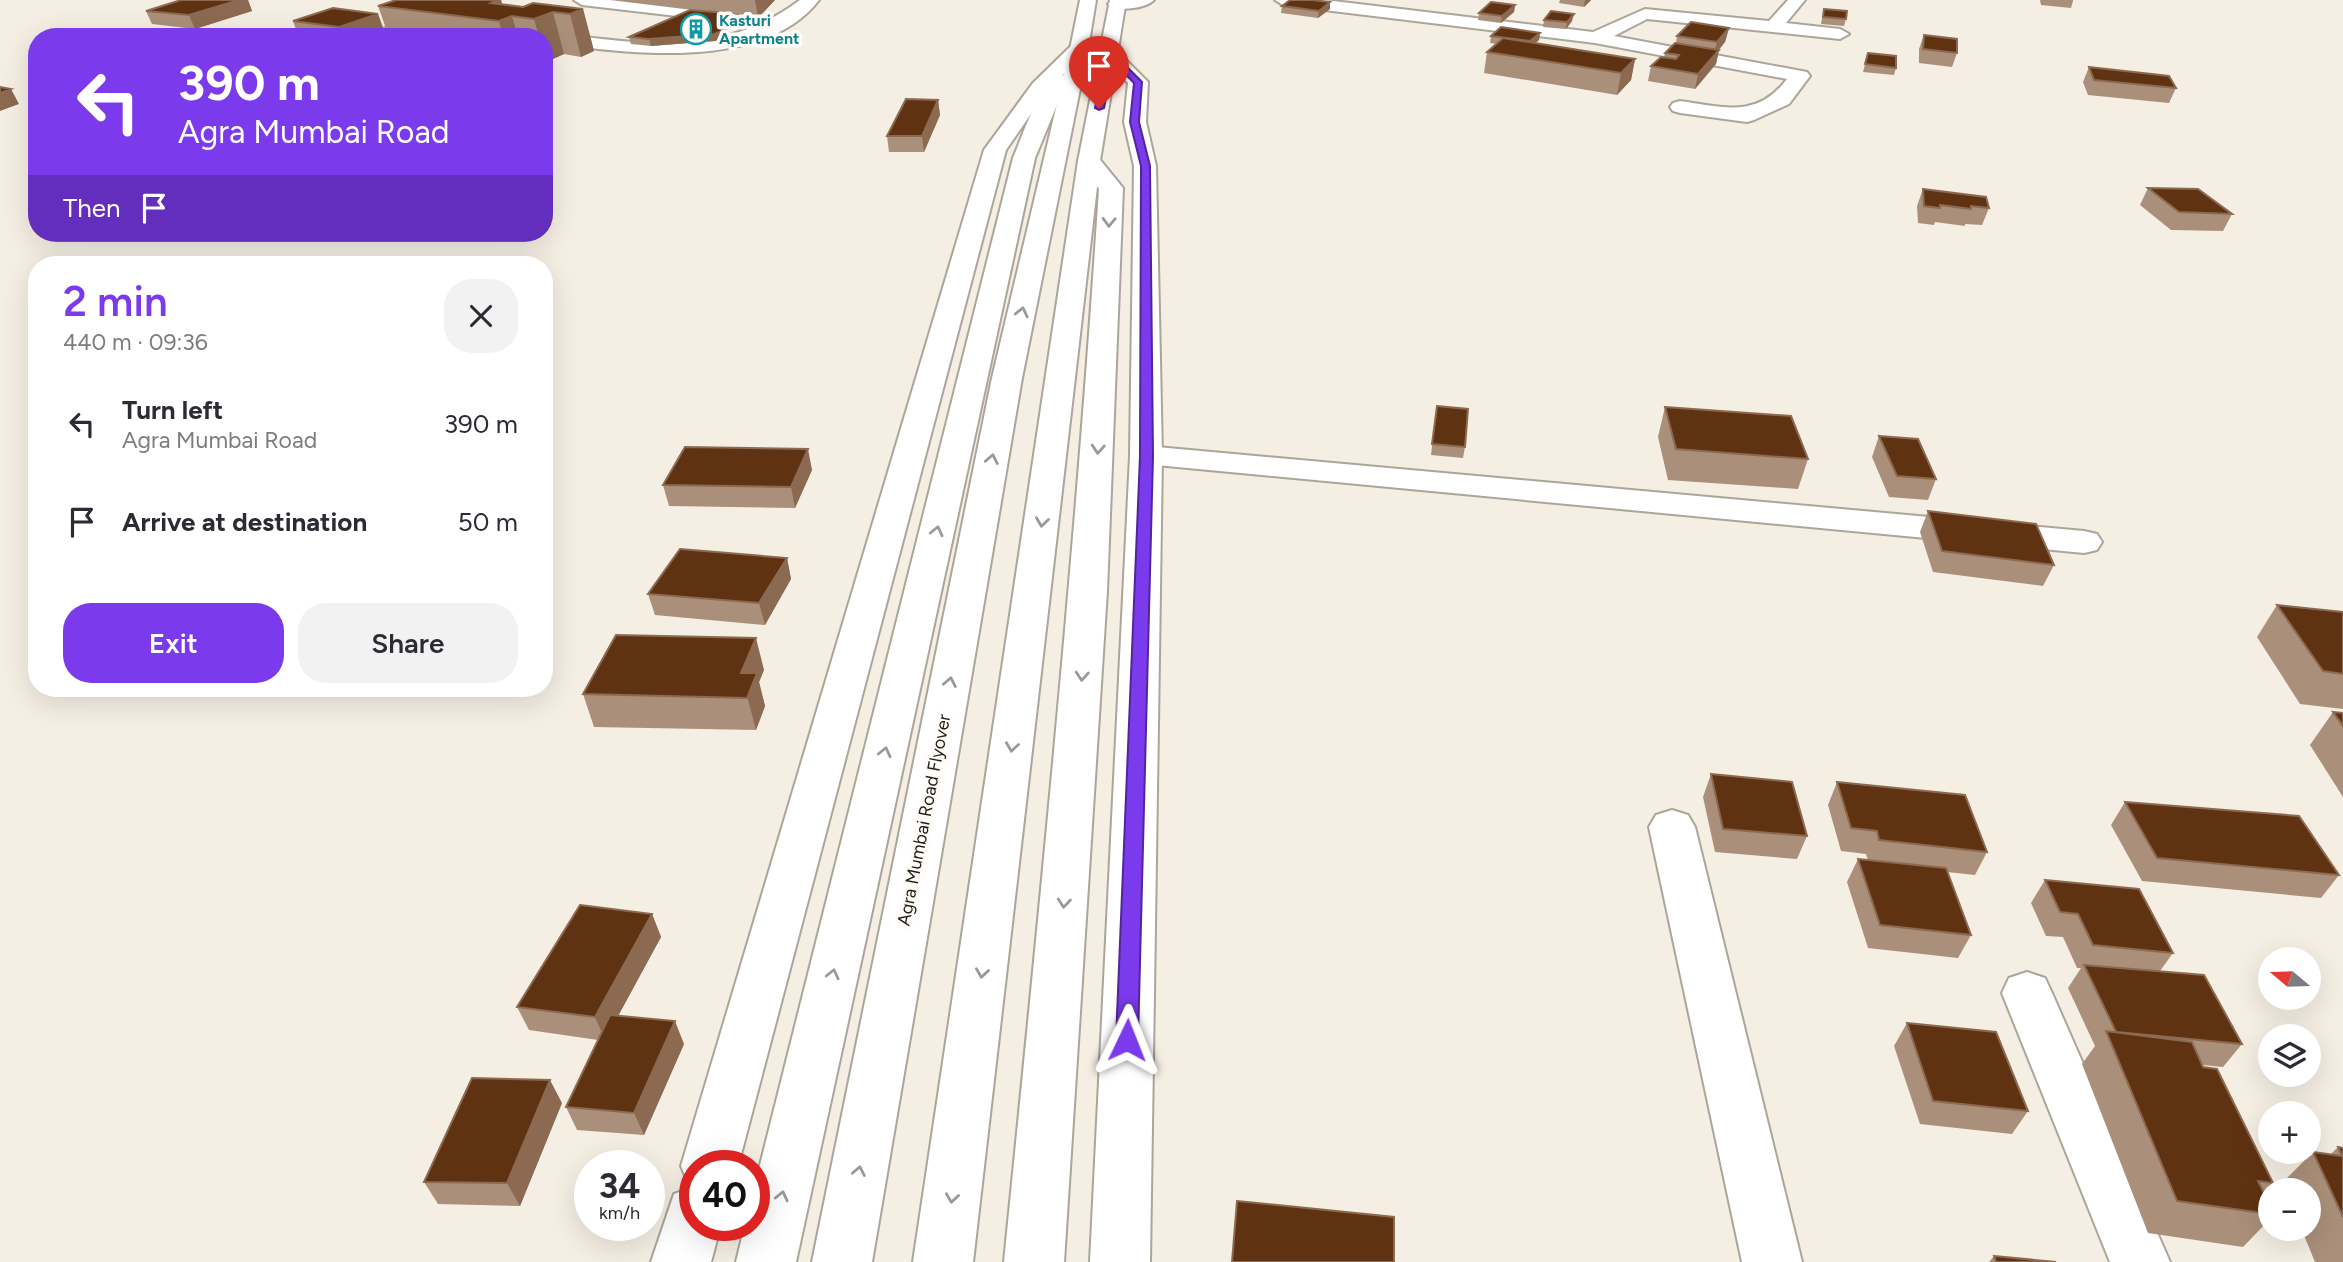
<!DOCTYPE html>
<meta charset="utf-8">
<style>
:root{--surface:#fff;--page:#f2f2f3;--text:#2b2b33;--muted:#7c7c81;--accent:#7c3aed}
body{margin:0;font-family:Figtree,sans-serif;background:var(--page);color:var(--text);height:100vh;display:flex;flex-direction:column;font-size:26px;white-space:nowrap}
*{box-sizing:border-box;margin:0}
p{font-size:23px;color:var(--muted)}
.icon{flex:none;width:38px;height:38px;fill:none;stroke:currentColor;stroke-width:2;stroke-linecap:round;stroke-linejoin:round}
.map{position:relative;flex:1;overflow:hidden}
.panel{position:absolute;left:28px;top:256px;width:525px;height:441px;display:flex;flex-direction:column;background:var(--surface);border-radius:28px;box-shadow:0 7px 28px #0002}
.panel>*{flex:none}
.guide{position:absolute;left:28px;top:28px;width:525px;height:214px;border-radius:28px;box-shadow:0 7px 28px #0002;background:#7c3aed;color:#fff;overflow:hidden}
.needle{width:46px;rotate:289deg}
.tools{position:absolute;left:2258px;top:947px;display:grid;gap:14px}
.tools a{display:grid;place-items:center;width:63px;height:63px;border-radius:50%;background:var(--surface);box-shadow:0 7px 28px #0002;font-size:35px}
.speed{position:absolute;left:574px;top:1150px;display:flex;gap:14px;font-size:35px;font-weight:700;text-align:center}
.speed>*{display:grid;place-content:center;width:91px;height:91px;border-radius:50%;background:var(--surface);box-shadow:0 7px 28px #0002;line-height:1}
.speed small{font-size:18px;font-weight:400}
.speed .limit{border:10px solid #d22;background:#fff;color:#111}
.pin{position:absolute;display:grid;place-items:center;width:60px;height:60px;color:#fff;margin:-72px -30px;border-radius:50% 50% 50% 0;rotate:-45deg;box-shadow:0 0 7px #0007}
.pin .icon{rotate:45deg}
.me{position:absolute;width:77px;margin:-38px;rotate:2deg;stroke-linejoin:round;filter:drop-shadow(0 0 5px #0008)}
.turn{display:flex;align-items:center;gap:24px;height:147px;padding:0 35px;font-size:32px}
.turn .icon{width:91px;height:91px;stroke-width:2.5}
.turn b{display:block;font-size:49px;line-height:60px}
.then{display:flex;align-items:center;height:66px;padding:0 35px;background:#0003;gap:14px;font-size:26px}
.round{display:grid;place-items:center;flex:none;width:74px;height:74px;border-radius:28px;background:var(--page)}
.headline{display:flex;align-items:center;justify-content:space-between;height:119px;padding:0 35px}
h1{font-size:42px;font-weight:600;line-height:52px;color:var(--accent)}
.action{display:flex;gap:14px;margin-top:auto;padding:14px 35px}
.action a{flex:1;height:80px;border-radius:28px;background:var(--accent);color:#fff;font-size:28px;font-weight:600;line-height:80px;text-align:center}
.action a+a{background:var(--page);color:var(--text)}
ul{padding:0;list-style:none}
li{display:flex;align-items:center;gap:21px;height:98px;padding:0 35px}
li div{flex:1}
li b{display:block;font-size:26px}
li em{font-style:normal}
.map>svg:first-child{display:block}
</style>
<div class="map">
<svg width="2343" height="1262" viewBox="0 0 2343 1262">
<rect width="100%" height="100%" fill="#f5eee3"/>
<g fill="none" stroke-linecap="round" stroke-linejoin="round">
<g stroke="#aba59a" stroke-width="4">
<path id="minor" d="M464 0H488L486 4 396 37H369L372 33Z
M574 0H626L737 13 746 18 737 23 582 5Z
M800 0H819C763 73 623 53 544 42V37H535L544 32C636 43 721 60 800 0Z
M1113 0H1154C1146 8 1118 13 1108 4Z
M1275 0H1325L1593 32 1645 9 1769 21 1788 0H1805L1786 23 1840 29 1849 34 1840 39 1647 19 1614 36 1807 72 1810 76 1789 104 1754 120 1747 122 1680 113 1673 111 1670 107 1673 103 1680 101C1724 107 1757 119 1787 79L1595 43 1283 5Z
M1146 446 2084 531 2097 534 2102 542 2097 550 2084 553 1135 463 1130 456 1135 449Z
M1672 810 1688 815 1695 827 1802 1262H1742L1649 827 1656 815Z
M2027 972 2045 978 2052 993 2170 1262H2110L2002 993 2009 978Z"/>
</g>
<g stroke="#aba59a" stroke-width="4">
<path id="tertiary" d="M1079 43 1088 49 1047 91 1006 150 738 1166H695V1225H721L711 1262H651L674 1194 694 1187 689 1185 681 1166 984 150 1033 83 1072 45Z
M1110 49 1117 51 1148 82 1146 122 1156 166 1162 456 1150 1262H1090L1130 456 1134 166 1124 122 1128 83 1101 55Z"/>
</g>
<g stroke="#aba59a" stroke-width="4">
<path id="primary" d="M1074 71 1084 77 1059 100 1035 158 796 1262H736L745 1225H754V1189L1013 158C1026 128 1038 80 1074 71Z
M1089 154 1097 156 1123 188 1107 591 1064 1262H1004C1040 905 1076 547 1099 189L1078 161 1081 156Z"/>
</g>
<g stroke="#aba59a" stroke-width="4">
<path id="trunk" d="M1080 0H1096L1088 49 1079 55 1070 49Z
M1110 0H1126L1100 161 1097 166H1081L1078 161Z"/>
</g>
<g stroke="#aba59a" stroke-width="4">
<path id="motorway" d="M1079 43 1088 49 1022 378 872 1262H812L992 378 1070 49Z
M1089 154 1097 156 1100 161 973 1262H913L1078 161 1081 156Z"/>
</g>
<use href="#minor" fill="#fff" fill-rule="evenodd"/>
<use href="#tertiary" fill="#fff" fill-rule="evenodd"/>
<use href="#primary" fill="#fff" fill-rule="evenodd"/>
<use href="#trunk" fill="#fff" fill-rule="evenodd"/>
<use href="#motorway" fill="#fff" fill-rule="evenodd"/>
</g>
<path fill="#aa907a" d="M181 0H248L252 11 195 29 152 24 146 11Z
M396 0H501L502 4 523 7 583 9 594 51 581 57 564 54 546 62H544V37H389L378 6Z
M610 0H775L758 18 728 14 729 20 726 37 715 41 651 46 631 44 629 37 709 12Z
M1560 0H1591L1584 7 1559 3Z
M2040 0H2073V1L2071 8 2041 5Z
M1330 2V9L1318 18 1281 13 1282 6Z
M1515 5 1514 12 1501 23 1478 20 1479 13Z
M1824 9 1846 19 1844 26 1821 24Z
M378 14 383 28 357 37H312L298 35 293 21Z
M1544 20 1572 21 1566 29 1543 27Z
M1729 28 1725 42 1719 50 1716 64 1695 89 1648 81 1651 66 1664 57 1665 53 1676 43 1677 36Z
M1540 33 1539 40 1535 43 1635 59 1631 80 1617 95 1484 73 1487 52 1497 44 1490 43 1491 36Z
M1924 35 1957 53 1952 67 1919 63V49Z
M1868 53 1896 68 1894 75 1863 72Z
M2089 67 2176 88 2169 103 2088 95 2083 82Z
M938 100 940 115 924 152H889L887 136Z
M2148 188 2232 214 2223 231 2171 230 2140 205Z
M1923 189 1989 208 1982 225 1965 224V226L1935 222 1934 225 1918 223 1917 206Z
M1437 406 1465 447 1463 458 1431 455Z
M1665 407 1808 459 1798 489 1668 480 1658 437Z
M1879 436 1936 479 1928 500 1889 497 1872 457Z
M812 470 795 508 669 506 663 485Z
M1928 511 2054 565 2043 586 1933 572 1920 532Z
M787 558 791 579 765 625 655 615 648 594Z
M2277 605 2343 612V709L2300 704 2257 637Z
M764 670 759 682 765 706 756 730 594 727 583 694Z
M2333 712 2343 713V797L2310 745Z
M1711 774 1807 836 1797 859 1715 852 1703 797Z
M1837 782 1987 852 1975 875 1947 872 1971 935 1958 958 1868 948 1847 882 1858 859 1868 860 1866 854 1841 851 1828 805Z
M2125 802 2339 875 2321 898 2142 881 2111 825Z
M2045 880 2173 953 2160 971 2242 1044 2223 1067 2203 1065 2273 1183 2264 1193 2270 1205V1219L2243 1247 2148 1233 2082 1064 2095 1046 2068 988 2081 968H2077L2063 937 2046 936 2031 903Z
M652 914 661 937 618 1016 684 1044 644 1135 577 1130 566 1107 598 1040 529 1030 517 1007Z
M1907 1023 2028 1111 2012 1134 1920 1124 1894 1046Z
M562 1103 520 1206 438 1204 424 1182Z
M2338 1147 2343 1148V1262H2315L2301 1228H2308V1190H2284L2281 1184 2313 1152 2330 1155Z
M1994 1256 2056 1262H1989Z"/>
<path fill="#8c6a51" d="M239 0H248L252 11 195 29 189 15Z
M498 0H501L506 19 512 16 518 37H503L499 21 491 3Z
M755 0H775L758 18Z
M1585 0H1591L1584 7Z
M1330 2V9L1318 18 1319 11Z
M1515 5 1514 12 1501 23 1502 16Z
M583 9 594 51 581 57 570 14Z
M553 12 564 54 546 62 544 56V37H539L534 19Z
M727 13 729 20 726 37 715 41 651 46 649 39Z
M378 14 383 28 357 37H343L339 27Z
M1574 14 1572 21 1566 29 1567 22Z
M1729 28 1725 42 1713 56 1717 42Z
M1540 33 1539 40 1529 49 1530 41Z
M1719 50 1716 64 1695 89 1698 74Z
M1635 59 1631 80 1617 95 1621 73Z
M11 89 19 104 0 111V93Z
M938 100 940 115 924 152 922 136Z
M808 449 812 470 795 508 791 487Z
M787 558 791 579 765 625 759 603Z
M756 638 764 670 759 682 765 706 756 730 741 673Z
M652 914 661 937 605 1040 595 1017Z
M675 1021 684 1044 644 1135 634 1113Z
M550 1080 562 1103 520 1206 507 1183Z"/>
<path fill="#5f3212" stroke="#8c6a51" stroke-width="2" d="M181 0H239L189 15 146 11Z
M396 0H498L491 3 523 7 533 3 583 9 570 14 553 12 534 19 512 16 499 21 378 6Z
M1290 0H1312L1330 2 1319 11 1282 6Z
M1491 2 1515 5 1502 16 1479 13Z
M333 8 378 14 339 27 293 21Z
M1824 9 1847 11 1846 19 1823 17Z
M690 10 727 13 725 30 714 34 649 39 629 37Z
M1551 11 1574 14 1567 22 1544 20Z
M1691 22 1729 28 1717 42 1677 36Z
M1501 27 1540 33 1530 41 1491 36Z
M1924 35 1957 39V53L1923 49Z
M1503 38 1635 59 1621 73 1487 52Z
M1675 43 1719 50 1698 74 1651 66 1661 57 1676 59 1679 55 1665 53Z
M1868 53 1896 56V68L1865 64Z
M2089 67 2169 76 2176 88 2094 80Z
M0 87 11 89 0 93Z
M906 99 938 100 922 136H887Z
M2148 188 2198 189 2232 214 2179 212Z
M1923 189 1986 197 1989 208 1971 206V209L1940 205V208L1924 206Z
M1437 406 1468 409 1465 447 1432 444Z
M1665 407 1791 416 1808 459 1676 449Z
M1879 436 1918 439 1936 479 1897 476Z
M685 447 808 449 791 487 663 485Z
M1928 511 2036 524 2054 565 1942 551Z
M680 549 787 558 759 603 648 594Z
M2277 605 2343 612V674L2323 671Z
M616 635 756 638 741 673H757L747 698 583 694Z
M2333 712 2343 713V726Z
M1711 774 1792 782 1807 836 1723 829Z
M1837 782 1965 795 1987 852 1879 840 1877 831 1851 828Z
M2125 802 2299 816 2339 875 2157 858Z
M1858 859 1946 868 1971 935 1880 925Z
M2045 880 2139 889 2173 953 2093 945 2078 914 2060 912Z
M580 905 652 914 595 1017 517 1007Z
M2084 965 2204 975 2242 1044 2116 1032Z
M610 1015 675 1021 634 1113 566 1107Z
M1907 1023 1996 1032 2028 1111 1933 1101Z
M2106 1031 2192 1042 2203 1067 2217 1069 2273 1183 2258 1181 2270 1205V1214L2177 1201Z
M472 1078 550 1080 507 1183 424 1182Z
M2338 1147 2343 1148V1217L2313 1152 2342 1156Z
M1237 1201 1394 1217V1262H1232Z
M1994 1256 2056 1262H1996Z"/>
<defs><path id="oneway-chevron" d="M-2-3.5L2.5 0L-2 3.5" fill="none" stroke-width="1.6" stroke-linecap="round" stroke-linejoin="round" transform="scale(1.75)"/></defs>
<g stroke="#9a9998">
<use href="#oneway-chevron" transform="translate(1109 222) rotate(92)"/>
<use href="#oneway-chevron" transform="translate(1022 312) rotate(-77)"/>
<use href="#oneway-chevron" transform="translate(1098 449) rotate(94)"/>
<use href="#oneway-chevron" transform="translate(992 459) rotate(-79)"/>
<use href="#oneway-chevron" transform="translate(1042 522) rotate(98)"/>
<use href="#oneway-chevron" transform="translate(937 531) rotate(-77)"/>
<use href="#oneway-chevron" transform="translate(1082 676) rotate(94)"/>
<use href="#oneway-chevron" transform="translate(950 682) rotate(-79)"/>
<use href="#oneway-chevron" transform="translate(1012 747) rotate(98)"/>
<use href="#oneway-chevron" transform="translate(885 752) rotate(-77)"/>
<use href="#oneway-chevron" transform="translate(1064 903) rotate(95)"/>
<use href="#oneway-chevron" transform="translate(982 973) rotate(98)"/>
<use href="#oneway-chevron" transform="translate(833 974) rotate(-77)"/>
<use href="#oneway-chevron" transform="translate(859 1171) rotate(-79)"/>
<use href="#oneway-chevron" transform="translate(782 1196) rotate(-77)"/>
<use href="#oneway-chevron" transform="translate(952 1198) rotate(98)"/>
</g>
<path fill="#7c3aed" stroke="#51269a" stroke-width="2" d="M1107 53H1113L1142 82 1139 122 1150 166 1153 456 1138 1040 1135 1046 1127 1049 1119 1046 1116 1040 1140 456 1141 166 1130 122 1134 83 1113 61 1104 108 1099 110 1095 108Z"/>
<defs>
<g id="building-ring" transform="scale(1.575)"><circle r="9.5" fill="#fffcf8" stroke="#0f9aa8" stroke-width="1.5"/><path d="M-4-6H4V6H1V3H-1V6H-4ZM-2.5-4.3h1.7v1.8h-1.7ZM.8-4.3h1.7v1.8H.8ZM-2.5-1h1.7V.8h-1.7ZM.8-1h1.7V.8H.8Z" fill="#0f9aa8"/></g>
</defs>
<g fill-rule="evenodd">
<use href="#building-ring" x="696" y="29"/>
</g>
<g text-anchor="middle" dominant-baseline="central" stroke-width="7" stroke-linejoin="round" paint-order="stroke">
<g font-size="16" font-weight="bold" fill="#0d838f" stroke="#fffcf8" text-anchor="start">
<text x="719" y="20">Kasturi<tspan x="719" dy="18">Apartment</tspan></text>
</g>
<g font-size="18" fill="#1f1d19" stroke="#fffcf8">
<text transform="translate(924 820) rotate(-79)">Agra Mumbai Road Flyover</text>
</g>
</g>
</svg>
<div class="tools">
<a><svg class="needle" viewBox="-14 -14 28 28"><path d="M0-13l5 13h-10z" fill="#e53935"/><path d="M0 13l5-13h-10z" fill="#7c7c81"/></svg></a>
<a><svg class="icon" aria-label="layers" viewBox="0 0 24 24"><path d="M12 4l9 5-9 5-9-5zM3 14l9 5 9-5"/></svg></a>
<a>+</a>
<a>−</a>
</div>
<div class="speed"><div>34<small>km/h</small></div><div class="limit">40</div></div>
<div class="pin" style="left:1099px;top:108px;background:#d93025"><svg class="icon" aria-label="arrive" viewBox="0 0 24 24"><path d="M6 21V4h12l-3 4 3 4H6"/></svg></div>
<svg class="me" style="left:1127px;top:1040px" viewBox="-20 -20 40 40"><path d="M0-17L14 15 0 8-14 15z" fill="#7c3aed" stroke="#fff" stroke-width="4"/></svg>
<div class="guide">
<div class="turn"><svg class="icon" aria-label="left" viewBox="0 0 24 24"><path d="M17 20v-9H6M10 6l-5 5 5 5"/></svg><div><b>390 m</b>Agra Mumbai Road</div></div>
<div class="then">Then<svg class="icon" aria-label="arrive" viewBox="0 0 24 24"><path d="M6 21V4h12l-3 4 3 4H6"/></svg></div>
</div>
<section class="panel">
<div class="headline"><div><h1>2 min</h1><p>440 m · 09:36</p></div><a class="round"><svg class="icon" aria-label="close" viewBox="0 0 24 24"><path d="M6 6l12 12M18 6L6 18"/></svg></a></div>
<ul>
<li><svg class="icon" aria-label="left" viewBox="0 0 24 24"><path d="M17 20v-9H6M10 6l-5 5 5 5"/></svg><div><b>Turn left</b><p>Agra Mumbai Road</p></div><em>390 m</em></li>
<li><svg class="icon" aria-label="arrive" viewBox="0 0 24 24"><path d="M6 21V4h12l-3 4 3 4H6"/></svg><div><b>Arrive at destination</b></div><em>50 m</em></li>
</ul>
<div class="action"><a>Exit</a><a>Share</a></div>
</section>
</div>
